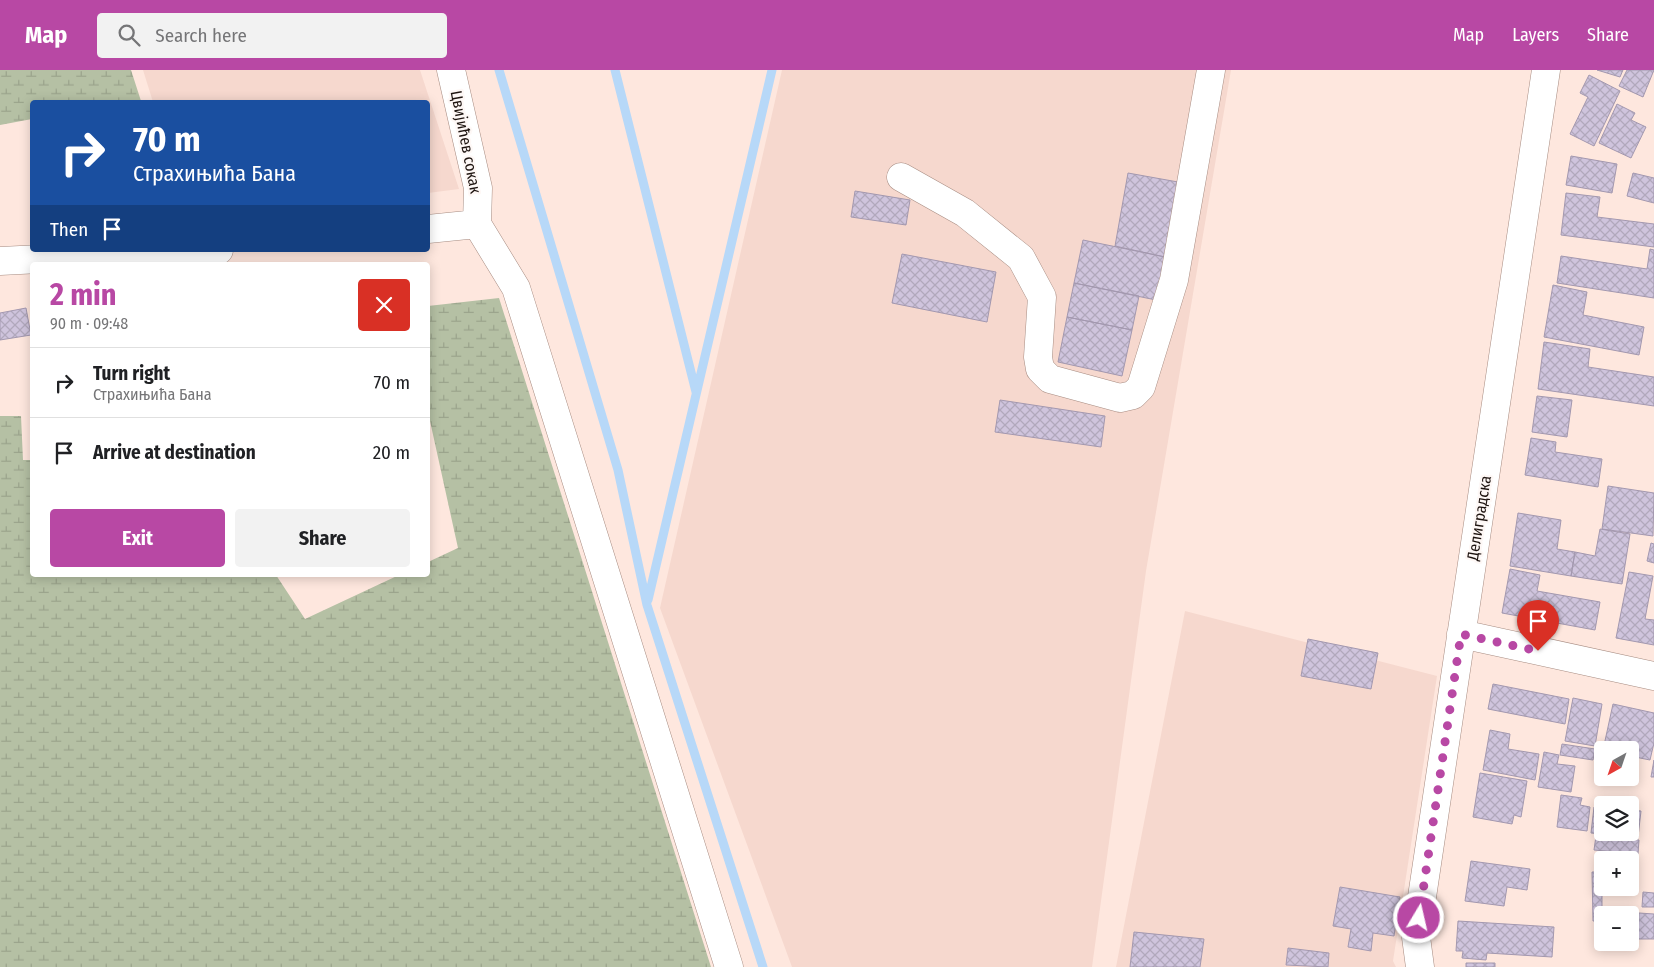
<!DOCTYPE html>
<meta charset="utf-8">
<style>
:root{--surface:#fff;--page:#f2f2f2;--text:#202124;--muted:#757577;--line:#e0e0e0;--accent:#b848a4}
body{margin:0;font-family:"Fira Sans Condensed",sans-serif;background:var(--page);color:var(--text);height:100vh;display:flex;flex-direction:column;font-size:19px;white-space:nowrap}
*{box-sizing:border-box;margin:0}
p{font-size:16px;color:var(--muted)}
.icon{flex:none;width:28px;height:28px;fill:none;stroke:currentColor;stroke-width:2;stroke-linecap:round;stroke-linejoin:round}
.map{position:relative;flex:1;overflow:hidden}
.drawer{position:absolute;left:30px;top:192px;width:400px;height:315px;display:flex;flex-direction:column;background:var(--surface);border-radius:5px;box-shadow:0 2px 12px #0003}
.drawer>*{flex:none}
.top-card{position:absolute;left:30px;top:30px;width:400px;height:152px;border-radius:5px;box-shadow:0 2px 12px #0003;background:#1a4fa0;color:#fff;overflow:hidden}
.needle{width:32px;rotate:220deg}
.tools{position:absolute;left:1594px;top:671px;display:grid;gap:10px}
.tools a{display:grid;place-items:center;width:45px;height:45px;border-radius:5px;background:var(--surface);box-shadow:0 2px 12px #0003;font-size:25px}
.pin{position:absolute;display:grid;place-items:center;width:42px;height:42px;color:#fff;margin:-51px -21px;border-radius:50% 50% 50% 0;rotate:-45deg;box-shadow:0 0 5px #0007}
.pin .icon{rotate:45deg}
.me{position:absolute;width:55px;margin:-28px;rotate:9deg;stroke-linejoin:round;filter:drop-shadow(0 0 4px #0008)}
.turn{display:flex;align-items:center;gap:18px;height:105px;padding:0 20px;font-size:22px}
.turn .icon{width:65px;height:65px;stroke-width:2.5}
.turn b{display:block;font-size:35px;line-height:42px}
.then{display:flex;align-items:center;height:48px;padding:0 20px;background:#0003;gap:10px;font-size:19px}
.round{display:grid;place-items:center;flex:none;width:52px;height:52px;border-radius:5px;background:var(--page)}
.headline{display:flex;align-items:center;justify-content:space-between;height:85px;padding:0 20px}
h1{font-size:30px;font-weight:700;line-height:38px;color:var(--accent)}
.action{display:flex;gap:10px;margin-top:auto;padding:10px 20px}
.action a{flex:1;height:58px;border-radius:5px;background:var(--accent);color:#fff;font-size:20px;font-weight:700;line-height:58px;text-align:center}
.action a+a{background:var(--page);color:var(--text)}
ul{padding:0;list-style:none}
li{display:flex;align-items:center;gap:15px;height:70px;padding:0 20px;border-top:1px solid var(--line)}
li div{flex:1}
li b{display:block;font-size:19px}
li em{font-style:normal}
header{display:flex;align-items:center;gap:30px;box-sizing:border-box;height:70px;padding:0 25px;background:var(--accent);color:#fff}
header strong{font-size:24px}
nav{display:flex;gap:28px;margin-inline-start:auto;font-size:18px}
.search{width:350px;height:45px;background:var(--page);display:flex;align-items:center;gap:12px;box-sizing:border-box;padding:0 18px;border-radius:5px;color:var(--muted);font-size:19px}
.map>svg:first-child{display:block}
</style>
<header>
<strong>Map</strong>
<div class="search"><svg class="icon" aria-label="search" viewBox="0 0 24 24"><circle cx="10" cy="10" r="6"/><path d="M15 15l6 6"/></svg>Search here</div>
<nav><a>Map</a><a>Layers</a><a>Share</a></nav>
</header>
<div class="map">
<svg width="1654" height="897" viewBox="0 0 1654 897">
<defs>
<pattern id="wetland-marsh" width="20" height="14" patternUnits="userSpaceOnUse" patternTransform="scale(1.25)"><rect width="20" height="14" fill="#b5c0a4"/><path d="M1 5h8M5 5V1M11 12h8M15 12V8" fill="none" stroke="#9ba48c"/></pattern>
<pattern id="building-cross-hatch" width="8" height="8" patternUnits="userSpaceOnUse" patternTransform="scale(1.25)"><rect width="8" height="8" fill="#cfc4dd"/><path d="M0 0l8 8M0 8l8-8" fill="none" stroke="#b1a8bc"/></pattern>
</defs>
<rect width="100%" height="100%" fill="#fee7de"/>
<path fill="#f6d8ce" d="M143 0H420L459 119 428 123V32H153Z
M782 0H1231L1146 501 1092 897H792L660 538Z
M1185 541 1437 606 1393 891 1396 897H1116Z"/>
<path fill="url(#wetland-marsh)" d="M0 0H131L141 31 32 32V49L0 55Z
M499 228 711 897H0V346H21L23 390H32V505H276L305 549 399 505H428V492L458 478 428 342V236Z"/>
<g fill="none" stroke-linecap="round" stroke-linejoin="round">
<path stroke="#b7d8f8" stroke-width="9" d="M499 0 618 400 647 535 763 897
M615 0 696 322
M648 530 772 0"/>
</g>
<path fill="url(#building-cross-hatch)" stroke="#a398af" d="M1597 0H1623L1620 7Z
M1627 0H1654L1643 27 1619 16Z
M1589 5 1620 21 1594 76 1570 64 1588 27 1580 23Z
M1617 34 1635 43 1631 50 1646 57 1631 88 1599 73Z
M1571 86 1617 94 1612 123 1566 115Z
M1128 103 1178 112 1165 187 1115 176Z
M1633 103 1654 108V133L1627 126Z
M855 121 910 130 906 155 851 147Z
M1566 123 1600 127 1597 147 1654 154V177L1561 165Z
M1083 170 1165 187 1156 230 1074 213Z
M1650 179 1654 180V228L1557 213 1561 186 1647 199Z
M902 184 996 202 987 252 892 233Z
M1074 213 1139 226 1132 260 1067 247Z
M1553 215 1587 222 1583 245 1644 257 1639 285 1544 267Z
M26 238 31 265 0 270V243Z
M1067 247 1132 260 1122 306 1058 292Z
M1544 272 1590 279 1588 297 1654 307V336L1538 319Z
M1537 326 1572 330 1567 367 1532 362Z
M1000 330 1105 346 1101 377 995 362Z
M1531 368 1556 372 1555 382 1602 389 1598 417 1525 405Z
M1608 416 1654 423 1653 466 1602 459Z
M1518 443 1561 450 1557 479 1575 482 1571 506 1510 496Z
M1600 459 1630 464 1622 514 1571 506 1575 482 1595 486Z
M1651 473 1654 474V493L1647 491Z
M1510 499 1540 505 1537 521 1600 532 1595 560 1502 543Z
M1629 502 1653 506 1645 549 1654 550V575L1616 568Z
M1308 569 1378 583 1371 619 1301 606Z
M1493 614 1569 629 1565 654 1488 639Z
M1573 628 1602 634 1595 676 1565 671Z
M1613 634 1654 643V673L1650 690 1630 686V680H1603Z
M1490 660 1510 664 1508 679 1539 684 1535 710 1483 700Z
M1562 674 1595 679 1593 690 1560 685Z
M1544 682 1559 685 1557 694 1575 696 1571 722 1538 717Z
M1654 690V707H1651Z
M1480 703 1527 711 1521 747 1514 745 1512 754 1473 747Z
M1561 725 1582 728 1580 735 1590 737 1587 761 1557 757Z
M1594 737H1602V762H1630V740L1641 741 1638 767 1591 763Z
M1596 766 1639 770 1638 784 1594 780Z
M1471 791 1530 799 1527 820 1507 817 1504 836 1465 831Z
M1592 802H1602V851H1593Z
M1340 817 1400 827 1394 866 1373 863 1371 881 1348 877 1351 859 1333 856Z
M1643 822 1654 823V837H1642Z
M1639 843 1654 844V869H1638Z
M1458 851 1554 857 1552 887 1487 883 1486 890 1462 888 1463 881H1456Z
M1134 862 1204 869 1200 897H1130Z
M1288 878 1329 883 1328 897 1286 895Z
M1466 893H1495V897H1466Z"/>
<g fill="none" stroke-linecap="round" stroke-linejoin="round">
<g stroke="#a78c82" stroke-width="29">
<path id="minor" d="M451 0 478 118 477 154
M901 107 965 143 1021 188 1042 227 1038 287 1040 299 1050 309 1120 328 1133 325 1141 317 1174 210 1211 0
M477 154 516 218 729 897
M428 159 477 154
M0 191 219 180
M1461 564 1654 606
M1420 897 1416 867 1546 0"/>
</g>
<use href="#minor" stroke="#fff" stroke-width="28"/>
</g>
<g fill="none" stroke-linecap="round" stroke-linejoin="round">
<path stroke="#b848a4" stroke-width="9" stroke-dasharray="0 16.2" d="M1419 848 1461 564 1538 581"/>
</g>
<g text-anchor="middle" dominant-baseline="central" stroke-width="4.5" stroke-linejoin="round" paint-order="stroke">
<g font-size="16" fill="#1d130f" stroke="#fef8f6">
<text transform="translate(466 72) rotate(79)">Цвијићев сокак</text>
<text transform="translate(1479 448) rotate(-81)">Делиградска</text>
</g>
</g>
</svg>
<div class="tools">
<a><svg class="needle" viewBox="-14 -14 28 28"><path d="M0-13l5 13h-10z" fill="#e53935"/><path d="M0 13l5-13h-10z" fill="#757577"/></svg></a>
<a><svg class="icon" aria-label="layers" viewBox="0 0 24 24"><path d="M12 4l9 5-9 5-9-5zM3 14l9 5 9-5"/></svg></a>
<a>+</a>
<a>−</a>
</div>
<div class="pin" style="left:1538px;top:581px;background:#d93025"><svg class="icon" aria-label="arrive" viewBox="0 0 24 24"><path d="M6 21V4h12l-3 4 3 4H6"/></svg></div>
<svg class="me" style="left:1419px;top:848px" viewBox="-20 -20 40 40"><circle r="17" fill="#b848a4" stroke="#fff" stroke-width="3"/><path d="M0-11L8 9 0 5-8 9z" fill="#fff"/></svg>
<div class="top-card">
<div class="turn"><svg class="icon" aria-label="right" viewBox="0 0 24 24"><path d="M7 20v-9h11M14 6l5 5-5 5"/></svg><div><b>70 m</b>Страхињића Бана</div></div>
<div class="then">Then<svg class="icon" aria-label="arrive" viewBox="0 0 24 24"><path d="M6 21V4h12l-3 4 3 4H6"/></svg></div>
</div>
<section class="drawer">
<div class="headline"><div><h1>2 min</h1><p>90 m · 09:48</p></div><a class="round" style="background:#d93025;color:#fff"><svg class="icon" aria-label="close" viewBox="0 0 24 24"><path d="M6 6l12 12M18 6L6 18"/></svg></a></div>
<ul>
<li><svg class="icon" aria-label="right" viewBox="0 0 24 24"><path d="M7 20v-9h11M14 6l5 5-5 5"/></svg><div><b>Turn right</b><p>Страхињића Бана</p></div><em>70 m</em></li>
<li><svg class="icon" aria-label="arrive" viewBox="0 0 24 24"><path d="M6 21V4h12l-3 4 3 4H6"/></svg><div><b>Arrive at destination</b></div><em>20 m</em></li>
</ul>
<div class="action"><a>Exit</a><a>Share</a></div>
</section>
</div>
